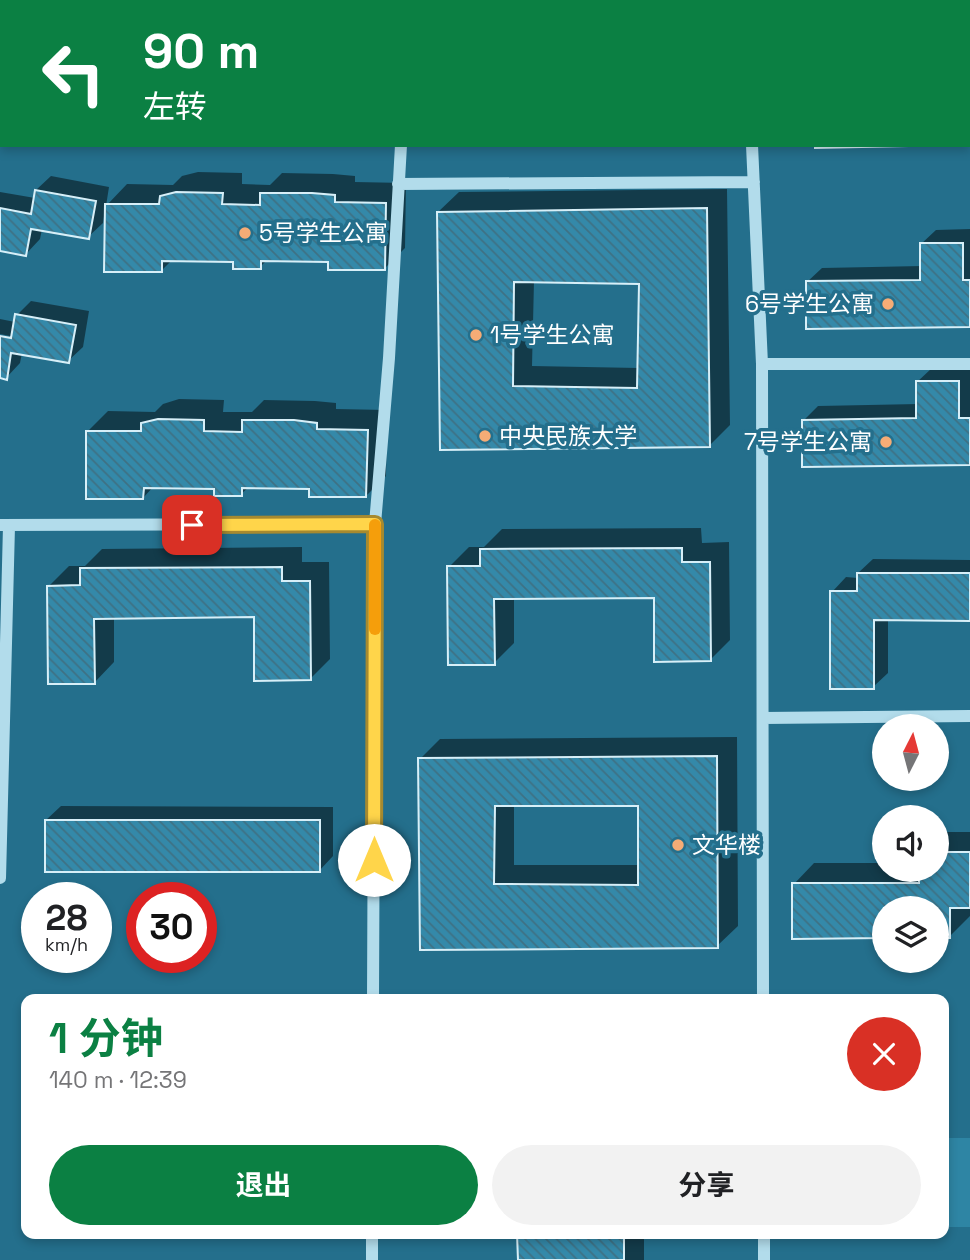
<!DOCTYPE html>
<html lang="zh">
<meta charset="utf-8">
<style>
:root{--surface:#fff;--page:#f2f2f2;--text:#202124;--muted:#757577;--accent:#0b8043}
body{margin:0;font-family:"Space Grotesk","Noto Sans SC",sans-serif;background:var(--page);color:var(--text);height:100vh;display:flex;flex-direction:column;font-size:26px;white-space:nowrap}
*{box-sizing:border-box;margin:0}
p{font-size:23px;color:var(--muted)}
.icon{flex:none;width:38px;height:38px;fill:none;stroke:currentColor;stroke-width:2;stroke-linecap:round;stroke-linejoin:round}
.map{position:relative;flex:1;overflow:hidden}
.drawer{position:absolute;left:21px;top:994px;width:928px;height:245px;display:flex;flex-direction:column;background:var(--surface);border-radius:14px;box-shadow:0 4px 10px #0003}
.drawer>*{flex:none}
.top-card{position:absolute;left:0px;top:0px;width:971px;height:147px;box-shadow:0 4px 10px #0003;background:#0b8043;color:#fff;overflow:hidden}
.needle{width:46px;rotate:6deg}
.buttons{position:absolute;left:872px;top:714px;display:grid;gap:14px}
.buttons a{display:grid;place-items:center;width:77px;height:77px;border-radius:50%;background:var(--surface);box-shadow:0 4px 10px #0003;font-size:35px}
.speed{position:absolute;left:21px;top:882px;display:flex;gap:14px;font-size:35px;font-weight:700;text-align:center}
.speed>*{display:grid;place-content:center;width:91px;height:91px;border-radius:50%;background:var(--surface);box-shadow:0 4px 10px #0003;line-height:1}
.speed small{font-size:18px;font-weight:400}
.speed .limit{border:10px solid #d22;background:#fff;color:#111}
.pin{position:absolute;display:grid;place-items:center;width:60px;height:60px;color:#fff;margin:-30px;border-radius:14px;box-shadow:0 4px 10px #0006}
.me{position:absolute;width:77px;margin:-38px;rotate:0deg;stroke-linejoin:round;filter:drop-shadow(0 0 5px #0008)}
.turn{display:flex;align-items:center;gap:24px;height:147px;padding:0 28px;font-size:32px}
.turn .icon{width:91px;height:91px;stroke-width:2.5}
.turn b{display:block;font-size:49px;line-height:60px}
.round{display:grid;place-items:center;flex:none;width:74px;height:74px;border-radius:37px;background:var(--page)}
.overview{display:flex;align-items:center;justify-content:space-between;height:119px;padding:0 28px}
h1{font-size:42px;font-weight:700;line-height:52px;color:var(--accent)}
.action{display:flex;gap:14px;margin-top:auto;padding:14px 28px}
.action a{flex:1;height:80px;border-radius:42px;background:var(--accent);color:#fff;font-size:28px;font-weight:700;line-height:80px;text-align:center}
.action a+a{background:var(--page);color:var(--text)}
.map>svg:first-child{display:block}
</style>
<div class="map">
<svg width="970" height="1260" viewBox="0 0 970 1260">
<defs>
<pattern id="building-back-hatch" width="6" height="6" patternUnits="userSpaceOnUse" patternTransform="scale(1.75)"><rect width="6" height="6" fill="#3489a9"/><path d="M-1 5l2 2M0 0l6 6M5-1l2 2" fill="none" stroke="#3e7184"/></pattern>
</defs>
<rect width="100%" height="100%" fill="#246f8c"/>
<path fill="#2e85a4" d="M943 1138H970V1227H943Z"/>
<path fill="#0007" fill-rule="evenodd" d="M0 63H2V116H0Z
M198 172 242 173V184L270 185 282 173 333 174 355 176V182L406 183 405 248 384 269 330 261 268 259 260 267 235 260 173 259 161 271 105 210 103 223 88 237 42 229 40 239 26 254 0 249V192L35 198 36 190 51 176 109 187 106 206 127 184 173 185 182 176Z
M727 189 730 425 710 445 442 448 438 212 459 192ZM534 281 641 283 639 368 532 366Z
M970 229V325L807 282 822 268 922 266 921 244 936 230Z
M31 301 89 311 83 347 68 361 22 353 20 363 6 378 0 377V338L19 341 20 338 0 334V319L15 322 17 315Z
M970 367V463L804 420 818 406 918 404 917 382 932 368Z
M179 399 224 400 223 412H252L264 400 315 401 336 403V409L387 410 386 476 366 496 311 488 249 487 241 494 216 487 154 486 143 498 88 431 108 411 155 412 163 404Z
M701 528 702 543 729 542 730 640 710 660 655 596 514 597V643L494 663 449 567 469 547H484L502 529Z
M302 547V562H329L330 659 310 679 255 615 114 617V662L94 683 49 586 69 566H85L102 549Z
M873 559 970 560V619H888V673L873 687 832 592 846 577 858 578V573Z
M737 737 738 926 717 946 421 948 420 759 440 739ZM514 804H640V865H514Z
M61 806 333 807V856L319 871 46 820Z
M941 832H970V916L950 936 936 908H884L794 884 814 863H884V870H936V837Z
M519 1234H644V1260H519Z"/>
<path fill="url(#building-back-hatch)" stroke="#d7eff8" stroke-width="2" fill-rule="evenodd" d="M815 145H956L815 148Z
M35 190 96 201 89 239 31 229 26 256 0 251V208L31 214Z
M176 192 223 193 222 204 260 205V193H312L335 195V202L386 203 385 270H328V262L261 261V269H233V262L162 261V272H104L105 204H159L160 196Z
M707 208 710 447 440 450 437 212ZM514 282 639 284 637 388 513 386Z
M920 243H963V280H970V327L806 329V281L920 280Z
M15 314 76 325 69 363 11 353 7 380 0 378V336L11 338Z
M916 381H959V418H970V465L802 467V420L916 418Z
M158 419 204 420V431L242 432V420H294L317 423V429L368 430 366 497H309V489L242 488V496H214V489L144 488 143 499H86V431H141V423Z
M682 548V562H710L711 661 654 662V598L494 599 495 665H448L447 566H480V549Z
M282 567V581H310L311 680 254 681V617L94 619 95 684H48L47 586 80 585V568Z
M857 573H970V621L874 620V689H830V591H857Z
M717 756 718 948 420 950 418 758ZM495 806H638V885L494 884Z
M45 820H320V872H45Z
M936 852H970V908H950V938H936V908H884V938L792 939V883H919V870H936Z
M517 1234H624V1260H518Z"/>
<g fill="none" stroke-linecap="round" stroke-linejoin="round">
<path stroke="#b2dceb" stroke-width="12" d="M747 0V2
M412 2V0
M752 145 762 364 763 999
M398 184 754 182
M762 364H970
M0 525 375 524
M763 718 970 716
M0 878 9 526
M373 999 375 524 389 358 401 145
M764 1234V1260
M372 1260V1234"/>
</g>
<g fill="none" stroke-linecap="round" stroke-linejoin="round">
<g stroke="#a68a30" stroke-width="18">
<path id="route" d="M192 525 375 524 374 860"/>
</g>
<use href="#route" stroke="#ffd54a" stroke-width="12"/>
<path stroke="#f59e0b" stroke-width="12" d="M375 629V525"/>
</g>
<g fill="#f5ac76" stroke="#246f8c" stroke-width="2.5">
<circle cx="245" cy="233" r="7"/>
<circle cx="888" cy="304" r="7"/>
<circle cx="476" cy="335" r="7"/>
<circle cx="485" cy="436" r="7"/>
<circle cx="886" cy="442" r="7"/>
<circle cx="678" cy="845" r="7"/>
</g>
<g text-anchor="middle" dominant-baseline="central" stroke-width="7" stroke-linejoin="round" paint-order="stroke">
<g font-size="23" fill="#fff" stroke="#246f8c" text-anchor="start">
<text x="259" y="233">5号学生公寓</text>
<text x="874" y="304" text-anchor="end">6号学生公寓</text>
<text x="490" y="335">1号学生公寓</text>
<text x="499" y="436">中央民族大学</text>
<text x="872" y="442" text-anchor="end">7号学生公寓</text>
<text x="692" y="845">文华楼</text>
</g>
</g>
</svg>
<div class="buttons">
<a><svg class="needle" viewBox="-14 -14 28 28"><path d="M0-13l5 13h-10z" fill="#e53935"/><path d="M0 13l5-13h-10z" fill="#757577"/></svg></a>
<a><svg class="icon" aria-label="sound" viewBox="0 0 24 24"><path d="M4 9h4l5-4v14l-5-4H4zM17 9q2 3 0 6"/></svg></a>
<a><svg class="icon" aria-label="layers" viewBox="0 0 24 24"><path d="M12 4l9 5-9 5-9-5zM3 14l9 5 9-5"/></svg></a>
</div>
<div class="speed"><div>28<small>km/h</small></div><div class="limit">30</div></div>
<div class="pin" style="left:192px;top:525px;background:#d93025"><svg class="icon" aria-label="arrive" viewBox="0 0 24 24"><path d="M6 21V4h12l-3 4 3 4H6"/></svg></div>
<svg class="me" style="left:374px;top:860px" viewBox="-20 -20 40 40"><circle r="19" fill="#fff"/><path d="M0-13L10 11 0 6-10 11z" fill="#ffd54a"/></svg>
<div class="top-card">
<div class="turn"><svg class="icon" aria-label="left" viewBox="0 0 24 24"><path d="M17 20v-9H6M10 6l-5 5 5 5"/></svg><div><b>90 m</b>左转</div></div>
</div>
<section class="drawer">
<div class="overview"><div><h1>1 分钟</h1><p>140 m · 12:39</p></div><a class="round" style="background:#d93025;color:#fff"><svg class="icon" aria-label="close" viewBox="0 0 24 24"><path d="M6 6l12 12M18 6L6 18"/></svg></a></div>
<div class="action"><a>退出</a><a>分享</a></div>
</section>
</div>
